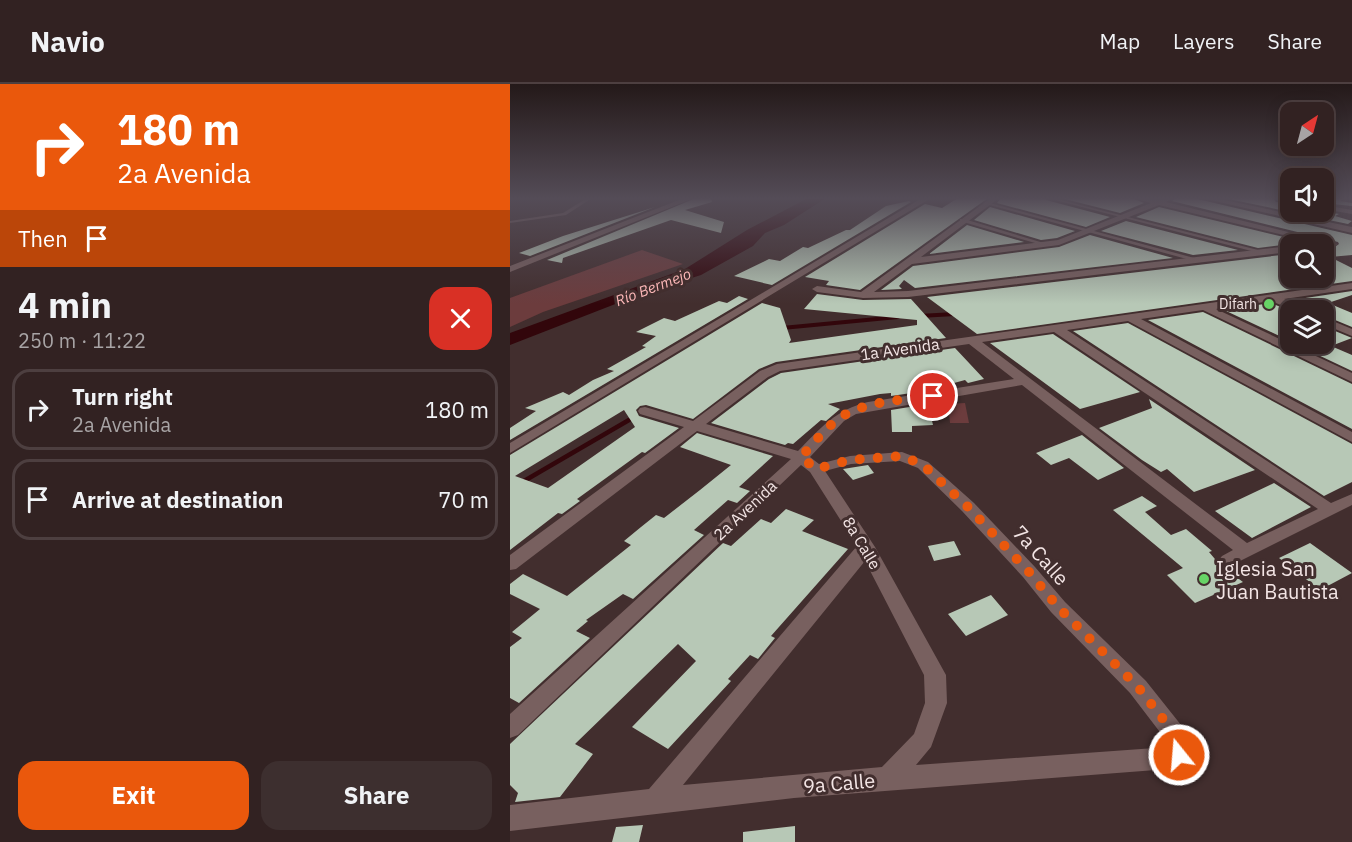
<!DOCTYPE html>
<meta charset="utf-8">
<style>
:root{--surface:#322222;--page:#3d2f2f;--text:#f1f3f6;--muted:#a8a4a5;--line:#4d3f40;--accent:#ea580c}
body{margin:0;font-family:"IBM Plex Sans",sans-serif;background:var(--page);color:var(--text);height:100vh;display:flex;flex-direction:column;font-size:22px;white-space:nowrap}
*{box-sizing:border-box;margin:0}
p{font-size:20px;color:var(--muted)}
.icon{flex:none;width:33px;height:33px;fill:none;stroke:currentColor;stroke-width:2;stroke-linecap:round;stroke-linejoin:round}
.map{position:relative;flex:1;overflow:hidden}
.drawer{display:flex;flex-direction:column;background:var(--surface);width:510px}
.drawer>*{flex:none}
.guide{background:#ea580c;color:#fff;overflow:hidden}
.needle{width:39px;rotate:36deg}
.tools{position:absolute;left:770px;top:18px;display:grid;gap:12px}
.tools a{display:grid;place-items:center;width:54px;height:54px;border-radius:12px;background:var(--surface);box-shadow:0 3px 15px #0003,0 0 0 2px var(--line);font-size:30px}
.pin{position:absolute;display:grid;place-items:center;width:51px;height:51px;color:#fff;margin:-26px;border:3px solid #fff;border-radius:50%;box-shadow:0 2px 6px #0007}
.me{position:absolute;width:66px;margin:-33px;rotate:343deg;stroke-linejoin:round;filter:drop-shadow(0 0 4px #0008)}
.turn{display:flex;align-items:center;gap:21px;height:126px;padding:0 18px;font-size:27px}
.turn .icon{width:78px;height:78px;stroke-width:2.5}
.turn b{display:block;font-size:42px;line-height:51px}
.then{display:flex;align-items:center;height:57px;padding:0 18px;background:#0003;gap:12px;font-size:22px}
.round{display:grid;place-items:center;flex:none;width:63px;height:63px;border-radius:18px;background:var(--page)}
.overview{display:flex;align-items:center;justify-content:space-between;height:102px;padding:0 18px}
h1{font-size:36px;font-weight:700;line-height:45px}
.action{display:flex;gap:12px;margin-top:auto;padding:12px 18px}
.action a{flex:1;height:69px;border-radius:18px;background:var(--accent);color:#fff;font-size:24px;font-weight:700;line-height:69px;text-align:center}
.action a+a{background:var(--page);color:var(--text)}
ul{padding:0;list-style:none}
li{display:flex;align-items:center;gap:18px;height:81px;margin:0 12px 9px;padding:0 6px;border:3px solid var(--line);border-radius:18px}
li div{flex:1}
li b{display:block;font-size:22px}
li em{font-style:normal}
header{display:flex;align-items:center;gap:36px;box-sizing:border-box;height:84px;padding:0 30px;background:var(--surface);border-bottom:2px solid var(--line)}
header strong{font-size:28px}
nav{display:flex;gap:33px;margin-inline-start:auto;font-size:21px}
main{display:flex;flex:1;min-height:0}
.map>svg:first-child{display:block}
</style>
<header>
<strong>Navio</strong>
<nav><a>Map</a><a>Layers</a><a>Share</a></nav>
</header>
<main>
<section class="drawer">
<div class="guide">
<div class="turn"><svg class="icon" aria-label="right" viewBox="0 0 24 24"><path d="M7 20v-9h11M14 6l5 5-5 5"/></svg><div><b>180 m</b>2a Avenida</div></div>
<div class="then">Then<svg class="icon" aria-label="arrive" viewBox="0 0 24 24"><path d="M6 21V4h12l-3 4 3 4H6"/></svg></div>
</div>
<div class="overview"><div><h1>4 min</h1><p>250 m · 11:22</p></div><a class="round" style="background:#d93025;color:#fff"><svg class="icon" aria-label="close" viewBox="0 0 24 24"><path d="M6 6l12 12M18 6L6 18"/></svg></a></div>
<ul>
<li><svg class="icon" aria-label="right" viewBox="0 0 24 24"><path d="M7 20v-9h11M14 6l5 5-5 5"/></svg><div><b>Turn right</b><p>2a Avenida</p></div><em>180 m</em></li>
<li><svg class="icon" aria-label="arrive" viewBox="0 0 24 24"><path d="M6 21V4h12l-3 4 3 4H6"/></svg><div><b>Arrive at destination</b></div><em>70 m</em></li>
</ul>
<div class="action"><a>Exit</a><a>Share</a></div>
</section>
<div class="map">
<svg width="842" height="758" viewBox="0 0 842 758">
<rect width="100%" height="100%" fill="#422e2e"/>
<path fill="#6c3c3d" d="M132 166 173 180 33 228 0 243V214Z
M455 319 459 339H440L438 320Z"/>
<path fill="#32060b" d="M298 114H316L274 141 255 149 243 162 191 191 131 210 0 261V249L175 185 237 146Z"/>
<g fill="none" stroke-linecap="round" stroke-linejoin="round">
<path stroke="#32060b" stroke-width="4" d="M409 232 445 230
M272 244 388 233"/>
<path stroke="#32060b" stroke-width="4.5" d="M2 404 119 336"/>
<path stroke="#32060b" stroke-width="6" d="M0 405 4 403"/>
</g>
<path fill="#b7c8b6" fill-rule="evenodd" d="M186 114H201L202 118 175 126 214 138 211 149 161 136 53 174 52 179 37 176Z
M448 114H478L350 206 316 201 319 197 295 193 415 120 432 124Z
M491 114H535L536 116 600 133 576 143 487 119Z
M551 114H622L634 119 610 129Z
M666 114H683L842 151V171L820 173 842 184V197L467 250 417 213 780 170V194H813V163L822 165 829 160 828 158 662 117Z
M714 114H763L766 118 780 120V128L813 127 829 130 825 132 842 137 838 140Z
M813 114H835L830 117 842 119V122L813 119Z
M399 117 401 118 262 201 224 192 259 175 270 177 293 163 298 164 336 146H340L376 122Z
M145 123 20 172 9 169 53 152Z
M480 123 565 147 547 154 531 156 464 136Z
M649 123 803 160H780L748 164 626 133Z
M616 137 728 166 683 171 591 147Z
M457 141 514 158 419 170Z
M580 151 663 174 405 204 394 196 389 202 392 205 371 206 403 182 549 163Z
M842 207V211L818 219 842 229V243L813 231V226H798L796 222 782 216Z
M307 210 353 216 401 215 436 254 266 278 249 285 183 335 136 321 130 322 126 326 129 332 169 344 135 369 132 368 67 415 70 417 52 430 48 429 0 466V371L252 219 270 224 281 256 279 259 407 241V236L294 225ZM114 326 125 343 38 404 5 392Z
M229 212 238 215 0 356V344L26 327 15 324 53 308 59 311 83 296 104 287 97 285 136 263 132 262 146 252 126 248 154 234 165 237 209 217 217 219Z
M761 219 780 227V257L714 226Z
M693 228 842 300V345L638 236Z
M618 239 842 360V398L814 412 563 247Z
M813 242 842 254 821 262 842 271V287L785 260H813Z
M543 250 630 308 570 325 480 259Z
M445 264 474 295 458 299 455 296 415 307 381 312V309L370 310 318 320 330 325 316 337 311 336 283 360 278 359 275 361 201 339 259 295 271 289Z
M639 315 745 386 684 408 657 385 651 388 632 376 589 344 642 324Z
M418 320 423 341 402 342V348H382L381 326Z
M187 349 263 372 229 403 240 407 227 419 218 416 184 446 194 451 123 515 113 510 76 536 78 537 66 547 80 554 9 619 0 614V563L12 554 2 548 30 525 0 510V500L13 490 57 512 121 461 114 457 131 443 146 431 154 434 190 406 221 381 170 363Z
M572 351 614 384 588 396 559 374 541 381 526 369Z
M358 381 364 389 343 396 333 385Z
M764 399 801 423 742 454 705 427Z
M632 412 647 422 635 428 661 451 676 445 702 467 699 468 710 481 733 498 685 519 657 491 673 484 603 426Z
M276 425 304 436 292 447 338 465 261 552 265 554 248 575 240 571 218 595 221 597 158 665 122 643 186 577 168 560 65 660 83 670 50 713 5 718 8 709 0 701V660L213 459 221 462 251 435 261 439Z
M444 457 451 471 424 477 418 462Z
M800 459 842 489 810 506 769 474Z
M481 511 498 531 456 552 438 530Z
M133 741 129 758H102L106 743Z
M285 742V758H233V748Z"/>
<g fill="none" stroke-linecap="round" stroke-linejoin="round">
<path fill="#78605f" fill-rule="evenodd" d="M77 114H82L56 131 0 139V137L53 129Z
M537 114H543L756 168 753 170Z
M476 118 688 175 689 176 684 177 476 120Z
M450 135H454L537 160 532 161 450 137Z"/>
<path fill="#78605f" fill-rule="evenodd" d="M174 114H184L0 188V182Z
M412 114H421L0 369V359Z
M481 114H489L411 173 548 156 641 119 624 114 648 116 664 114 656 118 827 160 823 163 649 121 549 161 402 180 364 208 398 207 780 162V168L398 213 353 214 307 208 302 205 307 202 351 208Z
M692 114H705L842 143V149Z
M765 114H780V118L766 116Z
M813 121 842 126V130L813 125Z
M842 199V205L774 215 795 224 796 226H783L761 217 706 225 842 289V298L693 226 631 235 842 348V358L618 237 557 246 821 419 842 410V421L724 480 718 482 712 480 709 476 712 472 723 466 512 301 346 330 334 337 300 373 309 380 340 372 392 368 418 378 464 419 525 483 555 518 636 597 679 651 682 658 677 679 659 685 284 714 0 747V721L139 705 347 462 300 388 291 381 8 651 0 654V630L281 375 187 347 6 485 0 486V471L174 343 130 330 128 327 130 324 135 323 183 337 250 287 267 280ZM544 248 808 425 737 459 472 258ZM459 260 504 295 358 318C325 326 311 344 288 367L196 340 258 293 270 287ZM390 377 408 384 452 427 513 493 541 528 620 609 659 660V663L406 681 421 663 437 619 436 591 365 463 315 387 341 380ZM355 477 414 591 415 619 404 650 372 683 173 701Z
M813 233 842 245V252L813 240Z"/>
</g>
<linearGradient id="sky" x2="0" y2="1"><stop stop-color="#241919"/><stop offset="0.52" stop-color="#544c57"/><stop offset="1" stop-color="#544c57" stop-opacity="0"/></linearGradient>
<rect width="842" height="220" fill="url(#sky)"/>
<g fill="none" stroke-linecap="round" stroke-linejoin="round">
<path stroke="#ea580c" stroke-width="10" stroke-dasharray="0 18" d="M423 312C393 316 356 317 331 333 316 343 303 360 291 373L306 385 340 376 392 372 413 381 458 423 519 488 548 523 628 603 671 658 669 671"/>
</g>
<g fill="#67d466" stroke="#422e2e" stroke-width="2">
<circle cx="759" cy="220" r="6"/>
<circle cx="694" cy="495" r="6"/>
</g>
<g text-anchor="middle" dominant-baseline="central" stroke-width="6" stroke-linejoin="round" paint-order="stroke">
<g font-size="14" fill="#f3e5e5" stroke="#422e2e" text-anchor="end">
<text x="747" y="220">Difarh</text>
</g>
<g font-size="15" font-style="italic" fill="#fdb8b8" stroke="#422e2e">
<text transform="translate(143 203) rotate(-21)">Río Bermejo</text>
</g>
<g font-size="16" fill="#f3e5e5" stroke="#422e2e">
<text transform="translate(390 265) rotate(-8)">1a Avenida</text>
<text transform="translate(235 426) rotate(-43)">2a Avenida</text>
<text transform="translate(352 459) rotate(59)">8a Calle</text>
</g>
<g font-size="20" fill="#f3e5e5" stroke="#422e2e">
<text transform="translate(531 471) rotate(48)">7a Calle</text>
<text transform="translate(329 699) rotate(-5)">9a Calle</text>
</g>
<g font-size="20" fill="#f3e5e5" stroke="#422e2e" text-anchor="start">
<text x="706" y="484">Iglesia San<tspan x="706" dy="23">Juan Bautista</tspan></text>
</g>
</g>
</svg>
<div class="tools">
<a><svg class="needle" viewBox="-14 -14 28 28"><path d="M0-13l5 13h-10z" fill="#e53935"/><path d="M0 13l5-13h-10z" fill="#a8a4a5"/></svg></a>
<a><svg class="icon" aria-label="sound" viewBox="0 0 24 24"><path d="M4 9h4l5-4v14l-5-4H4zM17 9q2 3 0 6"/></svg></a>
<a><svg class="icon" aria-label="search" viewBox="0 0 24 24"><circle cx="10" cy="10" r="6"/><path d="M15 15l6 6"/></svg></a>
<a><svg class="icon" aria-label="layers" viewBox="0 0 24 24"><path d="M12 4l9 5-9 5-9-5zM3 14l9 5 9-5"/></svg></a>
</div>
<div class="pin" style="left:423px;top:312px;background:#d93025"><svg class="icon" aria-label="arrive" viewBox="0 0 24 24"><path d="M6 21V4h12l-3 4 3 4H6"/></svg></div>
<svg class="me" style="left:669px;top:671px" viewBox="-20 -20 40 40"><circle r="17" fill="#ea580c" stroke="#fff" stroke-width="3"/><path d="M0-11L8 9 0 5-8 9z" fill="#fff"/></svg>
</div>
</main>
